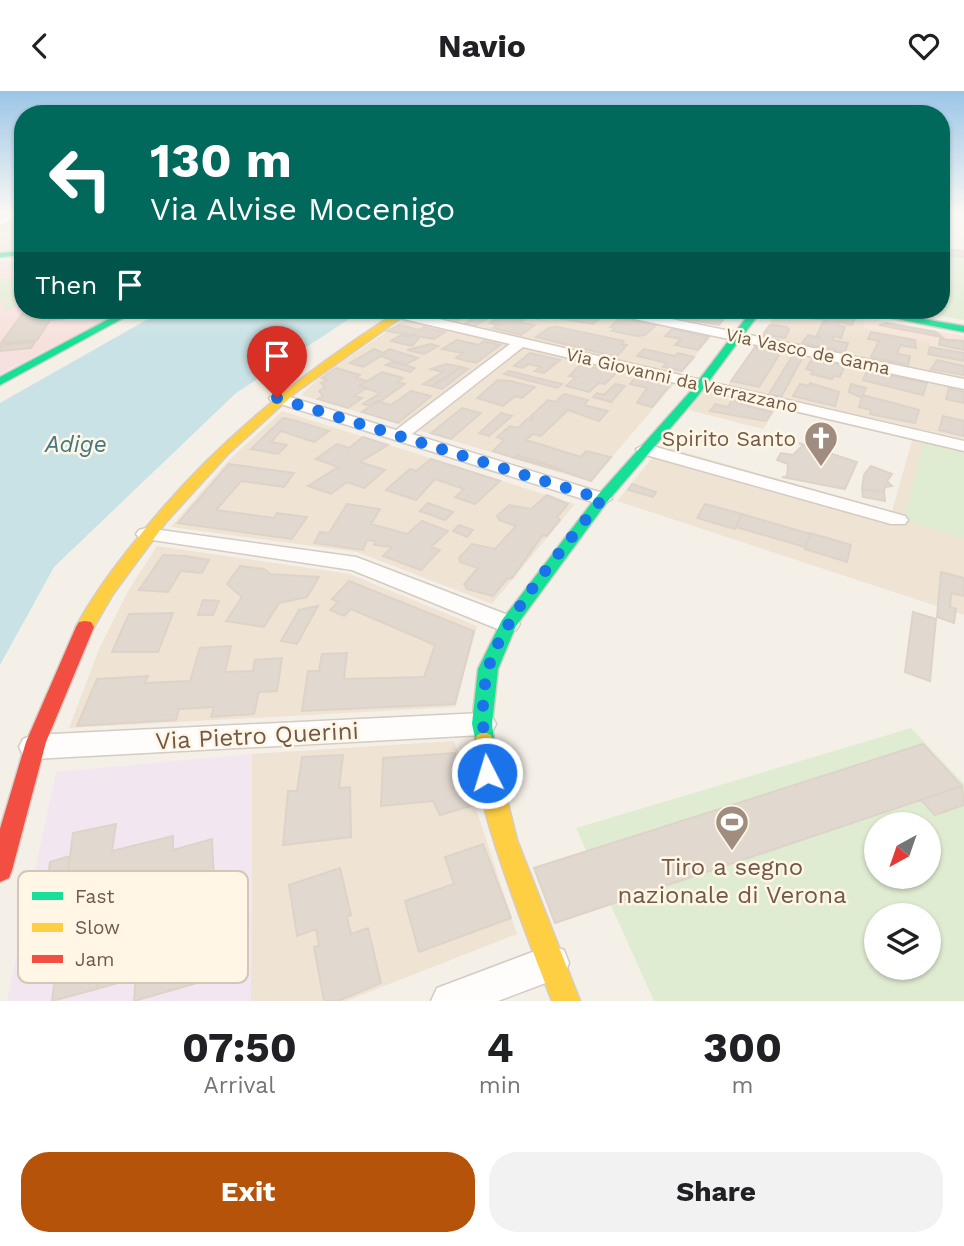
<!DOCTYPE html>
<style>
:root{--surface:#fff;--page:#f2f2f2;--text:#202124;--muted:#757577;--accent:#b45309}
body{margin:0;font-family:"Work Sans",sans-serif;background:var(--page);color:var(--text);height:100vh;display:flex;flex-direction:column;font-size:26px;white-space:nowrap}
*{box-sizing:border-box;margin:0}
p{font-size:23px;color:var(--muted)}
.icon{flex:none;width:38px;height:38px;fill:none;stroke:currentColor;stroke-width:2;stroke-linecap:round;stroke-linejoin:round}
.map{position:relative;height:910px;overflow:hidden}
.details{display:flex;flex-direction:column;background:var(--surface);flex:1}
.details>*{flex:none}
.guide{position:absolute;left:14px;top:14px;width:936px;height:214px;border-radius:28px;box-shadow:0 2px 5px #0004;background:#00695c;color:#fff;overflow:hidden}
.needle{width:46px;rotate:220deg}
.tools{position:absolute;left:864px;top:721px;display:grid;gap:14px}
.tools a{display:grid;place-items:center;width:77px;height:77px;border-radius:50%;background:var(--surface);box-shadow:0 2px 5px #0004;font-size:35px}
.pin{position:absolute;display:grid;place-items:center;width:60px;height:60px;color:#fff;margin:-72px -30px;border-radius:50% 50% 50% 0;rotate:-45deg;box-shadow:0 0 7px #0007}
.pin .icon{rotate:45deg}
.me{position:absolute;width:77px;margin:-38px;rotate:355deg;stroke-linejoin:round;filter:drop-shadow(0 0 5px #0008)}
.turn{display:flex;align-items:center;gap:24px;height:147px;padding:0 21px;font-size:32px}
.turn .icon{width:91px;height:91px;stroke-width:2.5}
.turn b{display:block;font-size:49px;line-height:60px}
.then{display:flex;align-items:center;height:66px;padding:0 21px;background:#0003;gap:14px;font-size:26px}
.eta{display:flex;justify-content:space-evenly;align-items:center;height:119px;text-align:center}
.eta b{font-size:42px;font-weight:700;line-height:49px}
.primary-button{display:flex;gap:14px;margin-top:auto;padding:14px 21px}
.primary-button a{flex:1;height:80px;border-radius:28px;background:var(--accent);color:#fff;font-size:28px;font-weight:700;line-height:80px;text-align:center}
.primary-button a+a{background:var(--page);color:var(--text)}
header{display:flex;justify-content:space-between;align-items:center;height:91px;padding:0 21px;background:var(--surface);font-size:32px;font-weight:700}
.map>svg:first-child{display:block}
</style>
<header><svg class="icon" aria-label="back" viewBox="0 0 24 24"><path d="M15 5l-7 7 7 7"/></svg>Navio<svg class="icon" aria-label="heart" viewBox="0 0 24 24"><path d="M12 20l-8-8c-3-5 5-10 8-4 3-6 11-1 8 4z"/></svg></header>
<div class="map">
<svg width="964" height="910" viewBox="0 0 964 910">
<rect width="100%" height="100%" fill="#f5f0e7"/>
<path fill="#efe3d4" d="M17 128 23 129V159L0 160V134Z
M427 219H589L711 245 680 283 420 223Z
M779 219H816L865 227 864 237 930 251V255L964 262V289L760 246Z
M404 229 674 293 591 391 301 304 322 284Z
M756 254 964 298V348L728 294Z
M705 298 778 315 763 338 689 319Z
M282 320 575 413 492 513 357 461 171 436 227 371Z
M913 346 964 358V524L617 410 662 355 892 420Z
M157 455 350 483 477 535 455 616 69 637 99 558 128 500Z
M454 650 517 843 346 910H251L252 663Z"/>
<path fill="#f6e5da" d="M865 227 964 245V262L930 255 929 251 864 238Z"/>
<path fill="#f2e6f0" d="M252 663 251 910H7L56 681Z"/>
<path fill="#f7e1de" d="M0 170 23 171V219H125L0 283Z"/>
<path fill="#e0ecd2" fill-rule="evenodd" d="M942 165 964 167V229L906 219H942Z
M23 187V203L14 217 3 218 7 209H0V188Z
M924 352 964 362V447L903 429Z
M911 637 964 693V910H654L576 737ZM877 733H929V786H877ZM877 824H929V877H877Z"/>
<path fill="#c9e2e5" d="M164 219H363L236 302 54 476 0 574V312Z"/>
<path fill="#e1d8cf" stroke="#ded3c9" stroke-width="2" fill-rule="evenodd" d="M15 129 23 132 0 140V135Z
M942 158 964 160V166L942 164Z
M25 219H85L80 226 50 229 37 249 1 252Z
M428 219H457L473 221 458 229 424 222Z
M485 219H501L475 235 465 233Z
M500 219H512L542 225 539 228Z
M559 219 570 222 582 219 590 221 586 224 600 227 593 233 550 226Z
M780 219H812L855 226 852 234 839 231 838 234 845 236 841 247 834 245 832 249 848 252 845 261 802 252 808 244 821 247 817 244 823 231 829 229 777 224Z
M685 220 703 224 706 220 727 224 719 234 679 227Z
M503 223 525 228 520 232 535 234 521 244 493 237 498 234 490 232Z
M620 227 656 234 645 244 637 245 612 240 615 237 610 236Z
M886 232 936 241 942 246 879 234Z
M399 234 420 239 424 236 445 241 434 248 387 240Z
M774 234 787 236 789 239 785 247 763 244 769 235Z
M558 236 624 250 621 253 627 254 617 265 609 264 536 246 549 237Z
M672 238 709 246 698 259 675 254 681 248 665 245Z
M871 241 915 249 916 257 900 254 897 263 910 265 908 274 871 266 879 250 868 248Z
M414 243 419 247 412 255 391 250 401 244 409 246Z
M940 248 964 250V259L939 254Z
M457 249 479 254 484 250 500 254 476 272 456 267 463 262 442 258Z
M35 251 31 257 0 260 1 254Z
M431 253 438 255 424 263 407 259Z
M755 256 781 261 759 296 731 290Z
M930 256 964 262V270L928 263Z
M374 258 383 262 389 258 418 267 405 274 381 265 363 276 350 272Z
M644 258 675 265 678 262 694 266 682 280 663 276 667 272 637 265Z
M530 262 560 269 544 282 535 280 541 276 528 273 523 277 514 275Z
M794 262 804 264 781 306 769 303Z
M812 268 843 274V279L840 286 834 285 832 288 811 283 813 280 806 278Z
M937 269 964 275V284L931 278Z
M392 271 405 274 415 277 410 281 386 274Z
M446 273 461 276 440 291 431 295 423 293 443 281 431 278Z
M581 273 616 282 605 293 599 292 589 301 566 295 576 286 569 285Z
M461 276 468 278 442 298 431 295Z
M336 277 360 284 356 287 367 290 359 295 366 297 354 305 362 307 348 317 318 308 323 305 319 300 325 296 321 292 327 289 322 287Z
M509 280 553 291 562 293 557 297 504 283Z
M867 280 927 292 923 304 863 289Z
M382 281 403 287 398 291 405 293 379 311 370 315 363 313 380 302 359 295Z
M636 286 670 294 652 316 637 312 647 297 630 293Z
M498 289 510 290 535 296 522 307 515 305 503 315 477 307Z
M810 292 839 301 835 315 793 305 800 293 809 295Z
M615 293 625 295 611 311 593 306 597 302 604 304Z
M851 293 866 297 862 307 849 301Z
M949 297 964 301V312L946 308Z
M411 300 431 305 398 332 362 321 377 310 391 314Z
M564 303 588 309 584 314 608 320 599 330 568 319 541 345 533 343 526 349 581 366 586 360 611 366 591 390 517 364 515 367 493 360 504 349 497 346 510 335 518 337 527 328 531 329 533 327 530 326 548 309 555 311Z
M863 304 919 319 915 332 870 323 871 319 859 316Z
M732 309 744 314 772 321 766 330 710 320 715 313 728 316Z
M462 317 481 322 451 348 431 342Z
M501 322 512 325 489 345 479 342Z
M943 325 964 330V345L939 339Z
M283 327 293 329 329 340 314 351 281 340 271 351 287 354 278 363 251 358Z
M363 346 388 354 360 371 385 379 364 397 347 391 331 403 308 395 338 376 316 368 337 353 349 357Z
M799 352 857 371 845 398 782 386H787L788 373 777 369 781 362 793 364 803 354Z
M517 364 562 378 560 380 515 367Z
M431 368 500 390 475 413 455 406 464 398 435 388 416 409 386 399 410 378 416 380Z
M229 373 294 382 284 396 241 390 216 419 274 427 277 422 307 426 292 448 178 432Z
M871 375 892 383 887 390 892 395 885 396 884 401 862 398 864 384Z
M632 393 656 401 653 406 628 399Z
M862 398 884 401 885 410 863 406Z
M547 404 568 413 557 426 560 429 547 445 543 444 512 487 507 488 493 505 467 498 464 493 478 477 460 471 459 467 472 453 495 458 516 435 499 429 497 425 509 414 531 418Z
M428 412 453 421 445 429 420 420Z
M347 413 380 418 371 433 407 443 422 430 448 440 431 456 440 459 421 479 383 465 392 456 374 454 375 450 367 449 363 459 314 452 320 441 329 442Z
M705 413 742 423 735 438 697 427Z
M742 423 810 443 805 456 736 436Z
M459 434 473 439 467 446 453 440Z
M810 442 851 454 847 471 805 458Z
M163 464 186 465 209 469 202 482 181 480 168 501 139 499Z
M240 475 264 478 270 483 319 486 307 506 279 512 264 536 226 530 242 506 227 493Z
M941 481 964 487V505L951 502 950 516 956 518 954 532 937 526Z
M349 490 474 540 455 613 302 620 308 580H319L322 563 347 562 344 588 424 586 435 554 351 518 344 525 330 519 338 511 332 508Z
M203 509 219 510 213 524H198Z
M318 515 297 553 281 550 299 519Z
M913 521 936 528 930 590 905 581Z
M173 522 158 561H112L129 523Z
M231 555 225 581 253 580 255 569 282 567 277 600 259 601 254 623 211 626 214 616 179 618 176 629 77 635 97 588 148 585 145 592 190 590 200 557Z
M923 653 962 695 555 832 534 777Z
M455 662 474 714 440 724 433 710 381 715 383 667Z
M343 664 339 697 350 696 351 746 283 754 288 700H297L302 666Z
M962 695 964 714 935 724 921 709Z
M116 733 112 760 173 745V759L212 748 216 833 237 827 239 880 134 910 137 868 98 878 97 898 52 910 73 742ZM158 788 153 843 102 856 110 800Z
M483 753 511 827 419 861 405 810 454 793 445 766Z
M70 765 58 868 36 874 50 771Z
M340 777 351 824 347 826 351 843 368 837 381 892 338 910H324L314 856 319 855 316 838 297 845 289 794Z
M137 868 135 887 97 898 98 878Z"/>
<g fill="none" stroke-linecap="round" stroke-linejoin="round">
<g stroke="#d4cbc2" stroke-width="3">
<path id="street" d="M15 122H23V125L0 134V128Z
M400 219 964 350V360L523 256 412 343 609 404 612 408 602 414 271 310 269 307 277 302 396 339 510 253 395 226V220Z
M605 219H628L964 288V298L611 223Z
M645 353 905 425 908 429 905 433H891L639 362 636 358Z
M146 437 356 466 516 527 520 533 516 539 508 541 500 539 352 479 139 447 136 443 139 439Z
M482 622 492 625 496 633 492 641 482 644 33 668 23 664 19 656 23 648 33 644Z
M551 854 564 859 569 872 564 885 498 910H431L437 897Z"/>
</g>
<g stroke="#d6ccc3" stroke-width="3">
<path id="fast" d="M23 160V164L0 166V162Z
M126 219H138L0 294V286Z
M752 219H762L697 306 607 411 516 535 498 578 492 633 494 650 491 656 484 659 477 656 472 633 478 578 502 529 597 405 689 302Z
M851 219H871L964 235V241Z"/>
</g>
<g stroke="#d6ccc3" stroke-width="3">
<path id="slow" d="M401 219H412L296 301 228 363 166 431 113 503 91 541H79L76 536C92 506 112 479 133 453 208 357 299 283 401 219Z
M484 641 491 644 517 749 580 910H552C536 867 459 679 477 644Z"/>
</g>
<g stroke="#d6ccc3" stroke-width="3">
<path id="jam" d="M85 530 91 531 94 536 46 651 12 779 9 787 0 791V738L26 651 76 536 79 531Z"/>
</g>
<use href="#street" fill="#fefdfb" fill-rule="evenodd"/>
<use href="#fast" fill="#16e098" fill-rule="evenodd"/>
<use href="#slow" fill="#ffcf43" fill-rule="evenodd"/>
<use href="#jam" fill="#f24e42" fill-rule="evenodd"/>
</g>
<linearGradient id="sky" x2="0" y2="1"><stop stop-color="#9bc6e7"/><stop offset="0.49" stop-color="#faf8f4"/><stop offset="1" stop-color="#faf8f4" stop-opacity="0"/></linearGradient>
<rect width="964" height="249" fill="url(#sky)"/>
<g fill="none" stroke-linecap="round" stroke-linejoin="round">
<path stroke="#1a73e8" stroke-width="12" stroke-dasharray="0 21.6" d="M277 307 602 408C569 451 500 529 488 579 479 612 484 648 487 682"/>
</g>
<defs>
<g id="church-pin" transform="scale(1.75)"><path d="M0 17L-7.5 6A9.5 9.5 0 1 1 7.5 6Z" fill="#a08d80" stroke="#fff6e6"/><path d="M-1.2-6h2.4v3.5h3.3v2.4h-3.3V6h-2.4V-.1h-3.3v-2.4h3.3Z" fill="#fff"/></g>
<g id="stadium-pin" transform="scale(1.75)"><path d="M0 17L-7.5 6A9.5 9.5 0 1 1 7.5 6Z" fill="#a08d80" stroke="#fff6e6"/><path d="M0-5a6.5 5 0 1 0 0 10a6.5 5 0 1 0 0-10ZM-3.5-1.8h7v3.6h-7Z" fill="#fff"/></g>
</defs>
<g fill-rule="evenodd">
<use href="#church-pin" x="821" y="347"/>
<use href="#stadium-pin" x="732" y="731"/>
</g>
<g text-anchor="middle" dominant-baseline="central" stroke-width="5" stroke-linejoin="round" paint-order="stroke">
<g font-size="18" fill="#725848" stroke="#fff6e6">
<text transform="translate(808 260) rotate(12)">Via Vasco de Gama</text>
<text transform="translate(682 289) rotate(13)">Via Giovanni da Verrazzano</text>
</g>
<g font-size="21" fill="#725848" stroke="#fff6e6" text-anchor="end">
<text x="796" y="347">Spirito Santo</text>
</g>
<g font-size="23" font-style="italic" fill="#437885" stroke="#fff6e6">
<text x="76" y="353">Adige</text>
</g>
<g font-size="24" fill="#725848" stroke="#fff6e6">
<text transform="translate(257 645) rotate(-3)">Via Pietro Querini</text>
</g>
<g font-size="24" fill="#725848" stroke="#fff6e6">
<text x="732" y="776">Tiro a segno<tspan x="732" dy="28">nazionale di Verona</tspan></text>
</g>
</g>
<rect x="18" y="780" width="230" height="112" rx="10" fill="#fff6e6" stroke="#d5c7b7" stroke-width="2"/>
<rect x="32" y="801" width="31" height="8" fill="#16e098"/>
<rect x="32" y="832" width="31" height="9" fill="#ffcf43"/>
<rect x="32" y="864" width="31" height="8" fill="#f24e42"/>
<g font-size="19" fill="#725848">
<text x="75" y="812">Fast</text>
<text x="75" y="843">Slow</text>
<text x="75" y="875">Jam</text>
</g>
</svg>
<div class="tools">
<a><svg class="needle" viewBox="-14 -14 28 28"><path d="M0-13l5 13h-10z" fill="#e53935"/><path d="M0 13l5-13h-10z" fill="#757577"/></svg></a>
<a><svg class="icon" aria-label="layers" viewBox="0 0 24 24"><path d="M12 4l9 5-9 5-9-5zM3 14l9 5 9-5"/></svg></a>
</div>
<div class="pin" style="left:277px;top:307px;background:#d93025"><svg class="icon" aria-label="arrive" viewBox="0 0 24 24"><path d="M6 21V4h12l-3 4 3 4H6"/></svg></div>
<svg class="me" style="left:487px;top:682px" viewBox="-20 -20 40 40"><circle r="17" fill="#1a73e8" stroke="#fff" stroke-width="3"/><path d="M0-11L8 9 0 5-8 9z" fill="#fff"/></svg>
<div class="guide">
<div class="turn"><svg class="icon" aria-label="left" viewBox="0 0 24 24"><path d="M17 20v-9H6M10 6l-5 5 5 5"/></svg><div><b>130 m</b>Via Alvise Mocenigo</div></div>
<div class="then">Then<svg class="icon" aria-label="arrive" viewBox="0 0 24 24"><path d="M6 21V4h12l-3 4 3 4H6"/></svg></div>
</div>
</div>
<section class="details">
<div class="eta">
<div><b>07:50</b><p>Arrival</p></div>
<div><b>4</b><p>min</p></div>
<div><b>300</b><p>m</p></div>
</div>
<div class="primary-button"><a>Exit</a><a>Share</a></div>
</section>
